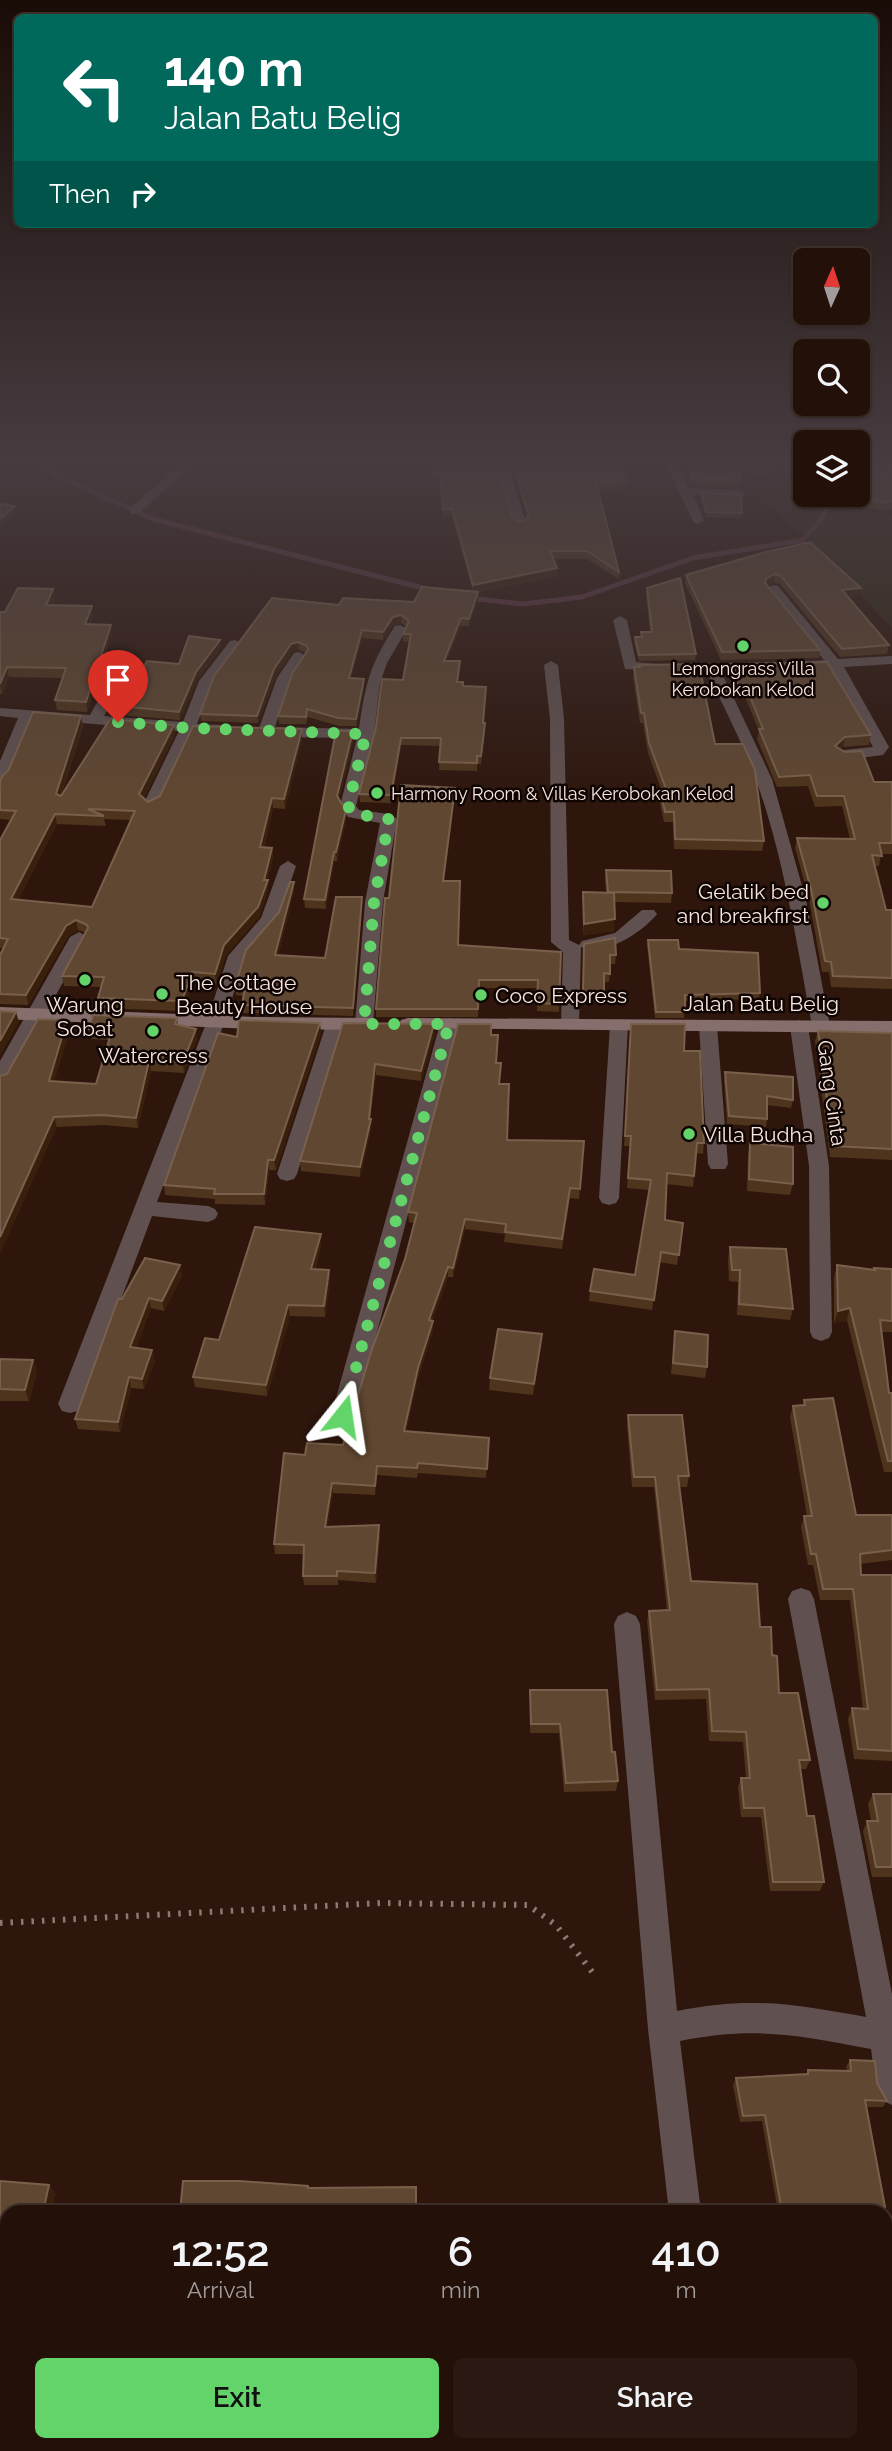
<!DOCTYPE html>
<style>
:root{--surface:#221009;--page:#2a1912;--text:#f1f3f6;--muted:#a29d9c;--line:#3f302a;--accent:#62d469}
body{margin:0;font-family:Raleway,sans-serif;background:var(--page);color:var(--text);height:100vh;display:flex;flex-direction:column;font-size:26px;white-space:nowrap}
*{box-sizing:border-box;margin:0}
p{font-size:23px;color:var(--muted)}
.icon{flex:none;width:38px;height:38px;fill:none;stroke:currentColor;stroke-width:2;stroke-linecap:round;stroke-linejoin:round}
.map{position:relative;flex:1;overflow:hidden}
.side{position:absolute;left:0px;top:2205px;width:892px;height:247px;display:flex;flex-direction:column;background:var(--surface);border-radius:21px 21px 0 0;box-shadow:0 2px 5px #0004,0 0 0 2px var(--line)}
.side>*{flex:none}
.guide{position:absolute;left:14px;top:14px;width:864px;height:214px;border-radius:10px;box-shadow:0 2px 5px #0004,0 0 0 2px var(--line);background:#00695c;color:#fff;overflow:hidden}
.needle{width:46px;rotate:3deg}
.tools{position:absolute;left:793px;top:248px;display:grid;gap:14px}
.tools a{display:grid;place-items:center;width:77px;height:77px;border-radius:10px;background:var(--surface);box-shadow:0 2px 5px #0004,0 0 0 2px var(--line);font-size:35px}
.pin{position:absolute;display:grid;place-items:center;width:60px;height:60px;color:#fff;margin:-72px -30px;border-radius:50% 50% 50% 0;rotate:-45deg;box-shadow:0 0 7px #0007}
.pin .icon{rotate:45deg}
.me{position:absolute;width:77px;margin:-38px;rotate:15deg;stroke-linejoin:round;filter:drop-shadow(0 0 5px #0008)}
.turn{display:flex;align-items:center;gap:24px;height:147px;padding:0 35px;font-size:32px}
.turn .icon{width:91px;height:91px;stroke-width:2.5}
.turn b{display:block;font-size:49px;line-height:60px}
.then{display:flex;align-items:center;height:66px;padding:0 35px;background:#0003;gap:14px;font-size:26px}
.eta{display:flex;justify-content:space-evenly;align-items:center;height:119px;text-align:center}
.eta b{font-size:42px;font-weight:600;line-height:49px}
.primary-button{display:flex;gap:14px;margin-top:auto;padding:14px 35px}
.primary-button a{flex:1;height:80px;border-radius:10px;background:var(--accent);color:#111;font-size:28px;font-weight:600;line-height:80px;text-align:center}
.primary-button a+a{background:var(--page);color:var(--text)}
.map>svg:first-child{display:block}
</style>
<div class="map">
<svg width="892" height="2451" viewBox="0 0 892 2451">
<rect width="100%" height="100%" fill="#2e160c"/>
<path fill="#322815" d="M770 463H805V495H831L830 506 892 515V628L809 541 763 499Z"/>
<g fill="none" stroke-linecap="round" stroke-linejoin="round">
<path stroke="#593440" stroke-width="5" d="M43 463 56 475 153 519 431 590
M468 598 523 604 582 597 693 558 803 540 820 521 835 495"/>
<path stroke="#8e7870" stroke-width="6" stroke-dasharray="2.5 8" stroke-linecap="butt" d="M0 1923 380 1903 528 1905 556 1925 593 1973"/>
<path fill="#605150" fill-rule="evenodd" d="M182 463H195L138 514H130V508Z
M496 463H508L526 523 524 526H516L514 523Z
M665 463H677L688 488 740 490 746 494 740 498 693 495 704 520 698 524 694 523Z
M773 585 778 586 838 659 892 656V664L844 667 889 747 883 755 843 760 835 755 843 750 873 747 830 668 800 670 793 666 800 662 824 660 766 589Z
M620 616 627 620 636 662 668 665V671L625 669 613 620Z
M400 625 407 629 387 663 380 683 374 734 356 806 359 810 389 814 397 819 383 902 373 1024 364 1030 355 1024 365 902 380 823 348 817 340 806 357 738 274 737 261 734 258 731 277 678 294 653 299 652 306 656 291 678 275 727 359 729C365 685 370 664 395 626Z
M235 640 242 644 213 682 197 724 221 725 229 730 221 735 193 732 157 808H145L143 805 179 731 33 719 8 780 0 785V761L18 718 0 716V708L90 715 112 676 119 672 126 676 104 716 183 722 199 681 230 641Z
M551 661 558 665 564 719 569 940 579 945 582 941 615 933 642 910H654L657 914C643 932 603 958 581 947L579 1024 570 1030 561 1024 563 952 551 942 550 719 544 665Z
M712 663 719 667 772 779 806 900 830 1026 828 1030 821 1032 812 1026C797 945 784 857 756 780 742 741 722 704 705 667Z
M288 861 296 866 278 919 245 957 225 1021 157 1202 208 1206 215 1209 218 1214 215 1219 208 1222 152 1216 82 1404 78 1411 70 1413 62 1411 58 1404 207 1021 228 956 261 918 280 866Z
M79 932 88 937 10 1078 7 1083 0 1084V1061L70 937Z
M449 1018 458 1024 355 1416 351 1423 343 1425 335 1423 331 1416 440 1024Z
M335 1019 344 1025 297 1174 294 1179 287 1181 280 1179 277 1174 326 1025Z
M619 1019 628 1025 619 1198 616 1203 609 1205 602 1203 599 1198 610 1025Z
M708 1020 717 1026 728 1164 725 1169H711L708 1164 699 1026Z
M799 1020 808 1026 829 1166 832 1332 829 1338 821 1341 813 1338 810 1332 809 1166 790 1026Z
M801 1588 810 1591 814 1599 892 1994V2105L881 2100 876 2089 871 2049C800 2035 753 2026 680 2041L701 2212H669L648 2029 614 1624 618 1616 627 1612 636 1616 640 1624 677 2011C749 1996 794 2004 866 2017L788 1599 792 1591Z
M0 2373H7V2407H0Z"/>
<path fill="#866e6d" fill-rule="evenodd" d="M0 1007 255 1017 372 1018 381 1024 372 1030 255 1029 0 1019Z
M408 1018 892 1021V1033L401 1028 399 1024 401 1020Z"/>
</g>
<path fill="#4e341c" fill-rule="evenodd" d="M432 463 512 516 516 521H524L527 517 511 463H620L625 481 624 489H598L619 572V579L587 559H553L557 568V576L478 592V599L469 626H461L447 661 460 669 458 682 463 686 483 723 485 731 481 764H477V771L439 770 440 746 401 745 391 803 360 802 359 794 403 680 409 642 403 641V634L407 626 401 623 393 625 383 640 362 638 351 678 364 686 357 726H339L308 717 306 724H279L278 716 306 653 298 649 292 652 275 677 258 723 201 721 200 714 339 605 414 602 473 591 452 517H443L440 477H432Z
M689 463H777L776 466H771L770 474 740 473V487L690 485Z
M892 463V510L886 509 883 511 852 503 853 495H858V477Z
M702 493 742 513 741 518 706 517 701 498Z
M766 552 859 596 848 597 889 645 887 654 840 657 780 584 774 582 767 585 820 650 819 658 721 660 685 583 686 575Z
M647 588 696 654 695 660 639 661 634 643 635 637H641V632H650L646 594Z
M53 589 55 599 52 605 94 615 90 624 112 634 87 712 57 710 55 700 63 678 9 677 2 694H0V612H5Z
M221 648 197 680 180 720 120 715 119 706 179 664Z
M728 664 871 735 869 745 843 747 840 749 874 782H892V854H881L879 866H875L886 910H892V989L831 987 829 972H822L809 899 795 848 797 838 850 839 842 806 815 807 808 786 777 787 757 739 759 731 744 694H736L727 674Z
M639 665 715 744 764 841 762 851 674 849 673 822H664L659 799 661 789 648 753 643 723H640L633 677 634 667H639Z
M81 716 83 726 61 796 175 734 144 798 148 802 302 739 285 809 273 808 264 847 272 848 273 858 267 880 268 890 259 917 226 955 216 984 193 982 184 1011 100 1008 98 998 101 987 64 986 62 976 86 933 78 930 68 936 28 1005 0 1004V955L3 948H0V840L11 820 0 819V781ZM104 819 131 820 92 907 18 900 57 824 106 826Z
M354 741 339 799 346 819 337 861H334L326 909 305 908 304 899Z
M455 788 444 881 458 945 561 952 559 1012 537 1011 538 988H479L478 1017H376V1009L389 898Z
M606 870 672 893 671 903 614 902V931L583 935V892L606 893 605 880Z
M294 882V891L278 956 325 958 362 905 353 1016 243 1013 242 1005 244 996 236 995 235 987 279 912Z
M648 940 679 949 760 993 759 999 685 1001 684 1018H655L647 945Z
M584 953 616 955 615 964H610L609 982H604V1001L582 1000Z
M177 1018 178 1025 197 1039 184 1073 151 1071 138 1128 104 1125 57 1127 7 1074 67 1020 70 1030 54 1081 96 1084 109 1040 91 1039 89 1029Z
M343 1023 435 1034 421 1081 376 1075 370 1119 371 1129 360 1177 301 1171 300 1161Z
M631 1024 684 1051 704 1143 703 1154 696 1153 693 1187 666 1184 665 1220 683 1223 677 1265 659 1262 652 1310 589 1301 590 1291 635 1275 649 1190 627 1188 630 1146H624Z
M818 1031 892 1033V1160L830 1157 815 1041Z
M321 1033 276 1170H269L265 1205 215 1204V1199L165 1195 164 1185 237 1037Z
M491 1035 496 1063H501L500 1084 507 1140 584 1141 579 1199 570 1198 562 1249 504 1242 505 1234 465 1229 453 1277H448L432 1321 433 1331 418 1378 406 1431 489 1438 486 1478 418 1473 417 1478 377 1475 375 1495 333 1493 327 1527 380 1535 376 1583 338 1580V1585H304L303 1576 304 1554H275L274 1544 305 1455 343 1445 405 1259 414 1223 409 1222 408 1212Z
M725 1072 793 1100 791 1108 767 1105V1119L766 1127 727 1124 724 1080Z
M750 1143 793 1184 790 1195 747 1191 748 1155Z
M321 1234V1245L315 1270H329L330 1281 325 1317 290 1316 267 1396 195 1387 193 1377 219 1340Z
M730 1247 793 1309 790 1320 737 1315 738 1282 729 1281 728 1258Z
M180 1265 182 1276 164 1311 151 1308 136 1348 155 1361 144 1389 131 1388 120 1432 78 1429 75 1419 122 1299Z
M837 1265 874 1270V1268L892 1269V1332H882L889 1393H892V1472H884L847 1320 834 1323V1277Z
M675 1331 707 1367 705 1378 671 1374Z
M542 1334 533 1395 489 1390 490 1378Z
M0 1359 33 1360 37 1372 29 1401H0Z
M804 1400 856 1515H892V1560L860 1564 861 1575H892V1761L854 1759 848 1719 852 1708 863 1709 850 1600H820L813 1565H808L801 1527 804 1516H807L790 1417 793 1406H803Z
M628 1415 689 1476 687 1487H679L691 1581 760 1627 772 1655 779 1693 810 1760 806 1769H800L807 1816 824 1882 820 1891H770L761 1817H741L738 1787 741 1778H746L743 1742 709 1741 706 1699 655 1700 647 1621 649 1611 667 1610 654 1487H632L627 1426Z
M530 1690 612 1752 618 1781 616 1791 564 1792 559 1733H530Z
M873 1794H892V1877H872L863 1831 867 1821H871L868 1804Z
M850 2060 877 2083 887 2101 883 2107H866L885 2207 881 2212H778L762 2121 740 2122 733 2085 736 2078 806 2074 808 2070 847 2071 846 2067Z
M0 2181 49 2185 55 2194 51 2212H7V2350L0 2349Z
M886 2261 892 2282V2412H886Z
M766 2445H841L842 2451H767Z"/>
<path fill="#39200d" d="M15 506 16 515 0 529V519Z
M557 568V576L473 593V585Z
M775 574 774 582 765 587 766 579Z
M861 588 859 596 841 598 842 590Z
M53 589 55 599 47 614 46 605Z
M478 592V599L469 626V619Z
M92 606 94 615 86 633 85 624Z
M401 615V623L393 625 383 640V632L393 617Z
M461 618V626L444 668V661Z
M111 625 112 634 87 712 86 702Z
M362 630V638L349 686V678Z
M220 640 221 648 197 680 180 720 179 712 196 672Z
M298 642V649L292 652 275 677 258 723 257 716 274 669 291 644Z
M7 667 9 677 2 694 0 684Z
M364 679V686L357 726 356 719Z
M81 716 83 726 58 804 56 794Z
M174 725 175 734 141 804 139 794Z
M302 729V739L285 809 284 799Z
M353 731 354 741 337 805V796Z
M845 737 843 747 833 756 835 746Z
M401 738V745L391 803V795Z
M455 788V795L443 888V881Z
M272 798 273 808 261 857 260 847Z
M346 810V819L337 861 336 852Z
M55 814 57 824 14 909 11 899Z
M272 848 273 858 266 884 268 880V890L259 917 226 955 216 984 215 974 224 945 264 880Z
M334 852V861L326 909 325 900Z
M294 882V891L276 964 275 955Z
M362 897V905L353 1016V1008Z
M615 919 614 931 583 935 584 924Z
M76 920 78 930 68 936 28 1005 26 995 66 926Z
M192 972 193 982 184 1011 182 1001Z
M16 1012 19 1022 0 1056V1041Z
M67 1020 70 1030 51 1091 49 1081Z
M320 1023 321 1033 276 1170 274 1160Z
M434 1024 435 1034 421 1081V1071Z
M196 1029 197 1039 184 1073 183 1062Z
M149 1061 151 1071 138 1128 136 1118Z
M375 1064 376 1075 370 1123 371 1119V1129L360 1177V1167L369 1119Z
M54 1117 57 1127 0 1254V1237Z
M268 1160 269 1170 265 1205 264 1194Z
M465 1219V1229L453 1277V1268Z
M321 1234V1245L312 1280 311 1269Z
M180 1265 182 1276 164 1311 162 1301Z
M448 1267V1277L429 1330V1320Z
M329 1270 330 1281 325 1317 324 1306Z
M149 1298 151 1308 133 1358 130 1347Z
M288 1305 290 1316 267 1396 266 1385Z
M850 1308 847 1320 834 1323 838 1311Z
M433 1321V1331L418 1378 404 1441V1431L418 1368Z
M542 1334 541 1346 533 1395 534 1384Z
M152 1350 155 1361 144 1389 142 1379Z
M33 1360 37 1372 29 1401 25 1390Z
M129 1377 131 1388 120 1432 118 1422Z
M377 1466V1475L375 1495V1486Z
M332 1483 333 1493 326 1536 325 1527Z
M379 1525 380 1535 376 1583 375 1573Z
M49 2185 55 2194 51 2212H43Z"/>
<path fill="#604731" stroke="#78604c" stroke-width="2" fill-rule="evenodd" d="M432 463H497L512 516 516 521H524L529 515 513 463H620L625 481 596 482 619 572 587 551H550L557 568 473 585 452 509H443L440 470H432Z
M690 463H771V467L740 465 741 480 691 478Z
M873 463H892V502L887 501 885 503 853 495H858V491L862 488 858 487V477Z
M702 493 741 495 742 513 706 512Z
M0 504 15 506 0 519Z
M810 542 861 588 842 590 889 645 842 649 781 576 775 574 766 579 765 583 820 650 722 652 686 575 766 552Z
M680 578 696 654 639 655 635 637H642L641 632H652L647 588Z
M422 587 478 592 469 619 461 618 444 661H460L457 682H463V686L486 687 483 723H485L481 756H477V763L439 762 441 738H401L391 795 359 794 376 727 382 679 403 680 411 634H403L409 621 401 615 393 617 383 632 362 630 349 678 364 679 356 719 338 718 307 709 306 717 278 716 293 672 308 650 307 646 298 642 291 644 274 669 257 716 200 714 214 676 272 598 339 605 343 598 414 602Z
M18 588 53 589 46 605 92 606 85 624 111 625 86 702 55 700 66 668 7 667 0 684V612H5Z
M189 636 220 640 196 672 179 712 119 706 147 661 179 664Z
M827 662 871 735 845 737 835 746 845 752 862 751 874 782H892V843H879L882 856 872 855 886 910H892V978L833 976 831 962 825 961 811 889 797 838 855 839 844 796H817L810 775 779 777 759 729H763L745 684H738L728 664Z
M699 664 715 744H743L755 770 764 841 675 839 674 812H665L660 789H666L649 743 644 713H641L634 667H640L639 665Z
M33 712 81 716 56 794 61 796 110 719 174 725 139 794 148 802 160 796 193 726 302 729 284 799 272 798 260 847 272 848 264 880H268L258 907 224 945 215 974 192 972 182 1001 98 998 104 977 62 976 88 928 87 925 76 920 66 926 26 995 0 994V955L8 939 0 938V840L16 811 0 810V781L3 775 8 771ZM88 809 135 811 92 907 11 899 55 814 104 816Z
M336 731H353L337 796 346 810 336 852H334L325 900 304 899Z
M401 785 455 788 443 881H460L458 945 561 952 559 1004 537 1003 538 980H479L478 1009H376L385 898H389Z
M606 870 671 871 672 893 608 892Z
M290 882H294L275 955 325 958 336 897H362L353 1008 242 1005 245 987H235L246 950 279 912Z
M583 892 614 893 615 919 584 924Z
M615 938 616 955H610V974L604 973V992L583 991 584 944Z
M648 940H678L679 949 758 953 760 993 685 995V1012H656Z
M0 1011 16 1012 0 1041Z
M93 1015 177 1018 175 1024 196 1029 183 1062 149 1061 136 1118 102 1115 54 1117 0 1237V1076L7 1074 38 1019 67 1020 49 1081 96 1084 112 1030 89 1029Z
M239 1020 320 1023 274 1160H268L264 1194H214L215 1189 164 1185 218 1033 237 1037Z
M343 1023 434 1024 421 1071 375 1064 369 1119H371L360 1167 300 1161Z
M458 1024H491V1035H498L496 1063H501L499 1084H509L507 1140 584 1141 580 1189 570 1188 562 1239 505 1232 506 1224 465 1219 453 1268 448 1267 429 1320 433 1321 418 1368 404 1431 489 1438 487 1469 418 1463 417 1468 377 1466 375 1486 332 1483 325 1527 379 1525 375 1573 337 1571V1576H303L304 1545 274 1544 284 1453 305 1455 307 1443 343 1445 371 1352 405 1259 417 1213 408 1212Z
M631 1024H685L684 1051H700L704 1143H697L694 1176 667 1173 665 1220 683 1223 679 1255 661 1252 654 1300 590 1291 594 1269 635 1275 651 1180 628 1178 631 1136H625Z
M818 1031 892 1033V1149L833 1146Z
M725 1072 793 1077V1100L767 1096V1119L729 1116Z
M750 1143 793 1147V1184L749 1179Z
M255 1227 321 1234 311 1269 329 1270 324 1306 288 1305 266 1385 193 1377 205 1338 219 1340Z
M730 1247 786 1249 793 1309 739 1304 740 1270H732Z
M145 1258 180 1265 162 1301 149 1298 130 1347 152 1350 142 1379 129 1377 118 1422 75 1419 118 1299H122Z
M837 1265 875 1270 874 1268 892 1269V1321L880 1320 889 1393H892V1461H888L850 1308 838 1311Z
M498 1329 542 1334 534 1384 490 1378Z
M675 1331 708 1335 707 1367 673 1363Z
M0 1359 33 1360 25 1390 0 1389Z
M833 1398 856 1515H892V1550L860 1554 861 1575H892V1751L858 1749 852 1708 868 1709 853 1589H823L816 1554H811L804 1516H812L793 1406 805 1405 804 1400Z
M628 1415H682L689 1476H678L691 1581 757 1584 760 1627H771L772 1655 777 1656 779 1693H798L810 1760H799L807 1816H814L824 1882H773L764 1808H744L741 1778H750L746 1732 712 1731 709 1689 657 1690 649 1611 670 1610 655 1477H634Z
M530 1690H607L612 1752H615L618 1781 566 1783 560 1724H531Z
M873 1794H892V1867H876L867 1821H878Z
M850 2060 875 2061 877 2083 887 2101 865 2100 885 2207 820 2209 821 2212H782L765 2115 743 2116 736 2078 808 2074V2070L851 2071Z
M0 2181 49 2185 43 2212H7V2343H0Z
M183 2181H240L308 2186V2188L416 2187V2212H180Z
M574 2208 631 2211V2212H574Z
M886 2261H889L892 2282V2408H886Z
M771 2445H841L842 2451H771Z"/>
<linearGradient id="sky" x2="0" y2="1"><stop stop-color="#190c07"/><stop offset="0.57" stop-color="#463c40"/><stop offset="1" stop-color="#463c40" stop-opacity="0"/></linearGradient>
<rect width="892" height="806" fill="url(#sky)"/>
<g fill="none" stroke-linecap="round" stroke-linejoin="round">
<path stroke="#62d469" stroke-width="12" stroke-dasharray="0 21.6" d="M118 722 188 728 366 734 348 806 354 814 389 819 374 902 364 1024H449L343 1416"/>
</g>
<g fill="#62d469" stroke="#0f0503" stroke-width="2.5">
<circle cx="743" cy="646" r="7"/>
<circle cx="377" cy="793" r="7"/>
<circle cx="823" cy="903" r="7"/>
<circle cx="85" cy="980" r="7"/>
<circle cx="162" cy="994" r="7"/>
<circle cx="481" cy="995" r="7"/>
<circle cx="153" cy="1031" r="7"/>
<circle cx="689" cy="1134" r="7"/>
</g>
<g text-anchor="middle" dominant-baseline="central" stroke-width="5" stroke-linejoin="round" paint-order="stroke">
<g font-size="18" fill="#f8e5df" stroke="#0f0503">
<text x="743" y="668">Lemongrass Villa<tspan x="743" dy="21">Kerobokan Kelod</tspan></text>
<text x="391" y="793" text-anchor="start">Harmony Room &amp; Villas Kerobokan Kelod</text>
</g>
<g font-size="21" fill="#f8e5df" stroke="#0f0503" text-anchor="start">
<text x="809" y="891" text-anchor="end">Gelatik bed<tspan x="809" dy="24">and breakfirst</tspan></text>
<text x="176" y="982">The Cottage<tspan x="176" dy="24">Beauty House</tspan></text>
<text x="495" y="995">Coco Express</text>
<text x="85" y="1004" text-anchor="middle">Warung<tspan x="85" dy="24">Sobat</tspan></text>
<text x="153" y="1055" text-anchor="middle">Watercress</text>
<text x="703" y="1134">Villa Budha</text>
</g>
<g font-size="21" fill="#f8e5df" stroke="#0f0503">
<text x="761" y="1003">Jalan Batu Belig</text>
<text transform="translate(832 1093) rotate(82)">Gang Cinta</text>
</g>
</g>
</svg>
<div class="tools">
<a><svg class="needle" viewBox="-14 -14 28 28"><path d="M0-13l5 13h-10z" fill="#e53935"/><path d="M0 13l5-13h-10z" fill="#a29d9c"/></svg></a>
<a><svg class="icon" aria-label="search" viewBox="0 0 24 24"><circle cx="10" cy="10" r="6"/><path d="M15 15l6 6"/></svg></a>
<a><svg class="icon" aria-label="layers" viewBox="0 0 24 24"><path d="M12 4l9 5-9 5-9-5zM3 14l9 5 9-5"/></svg></a>
</div>
<div class="pin" style="left:118px;top:722px;background:#d93025"><svg class="icon" aria-label="arrive" viewBox="0 0 24 24"><path d="M6 21V4h12l-3 4 3 4H6"/></svg></div>
<svg class="me" style="left:343px;top:1416px" viewBox="-20 -20 40 40"><path d="M0-17L14 15 0 8-14 15z" fill="#62d469" stroke="#fff" stroke-width="4"/></svg>
<div class="guide">
<div class="turn"><svg class="icon" aria-label="left" viewBox="0 0 24 24"><path d="M17 20v-9H6M10 6l-5 5 5 5"/></svg><div><b>140 m</b>Jalan Batu Belig</div></div>
<div class="then">Then<svg class="icon" aria-label="right" viewBox="0 0 24 24"><path d="M7 20v-9h11M14 6l5 5-5 5"/></svg></div>
</div>
<section class="side">
<div class="eta">
<div><b>12:52</b><p>Arrival</p></div>
<div><b>6</b><p>min</p></div>
<div><b>410</b><p>m</p></div>
</div>
<div class="primary-button"><a>Exit</a><a>Share</a></div>
</section>
</div>
